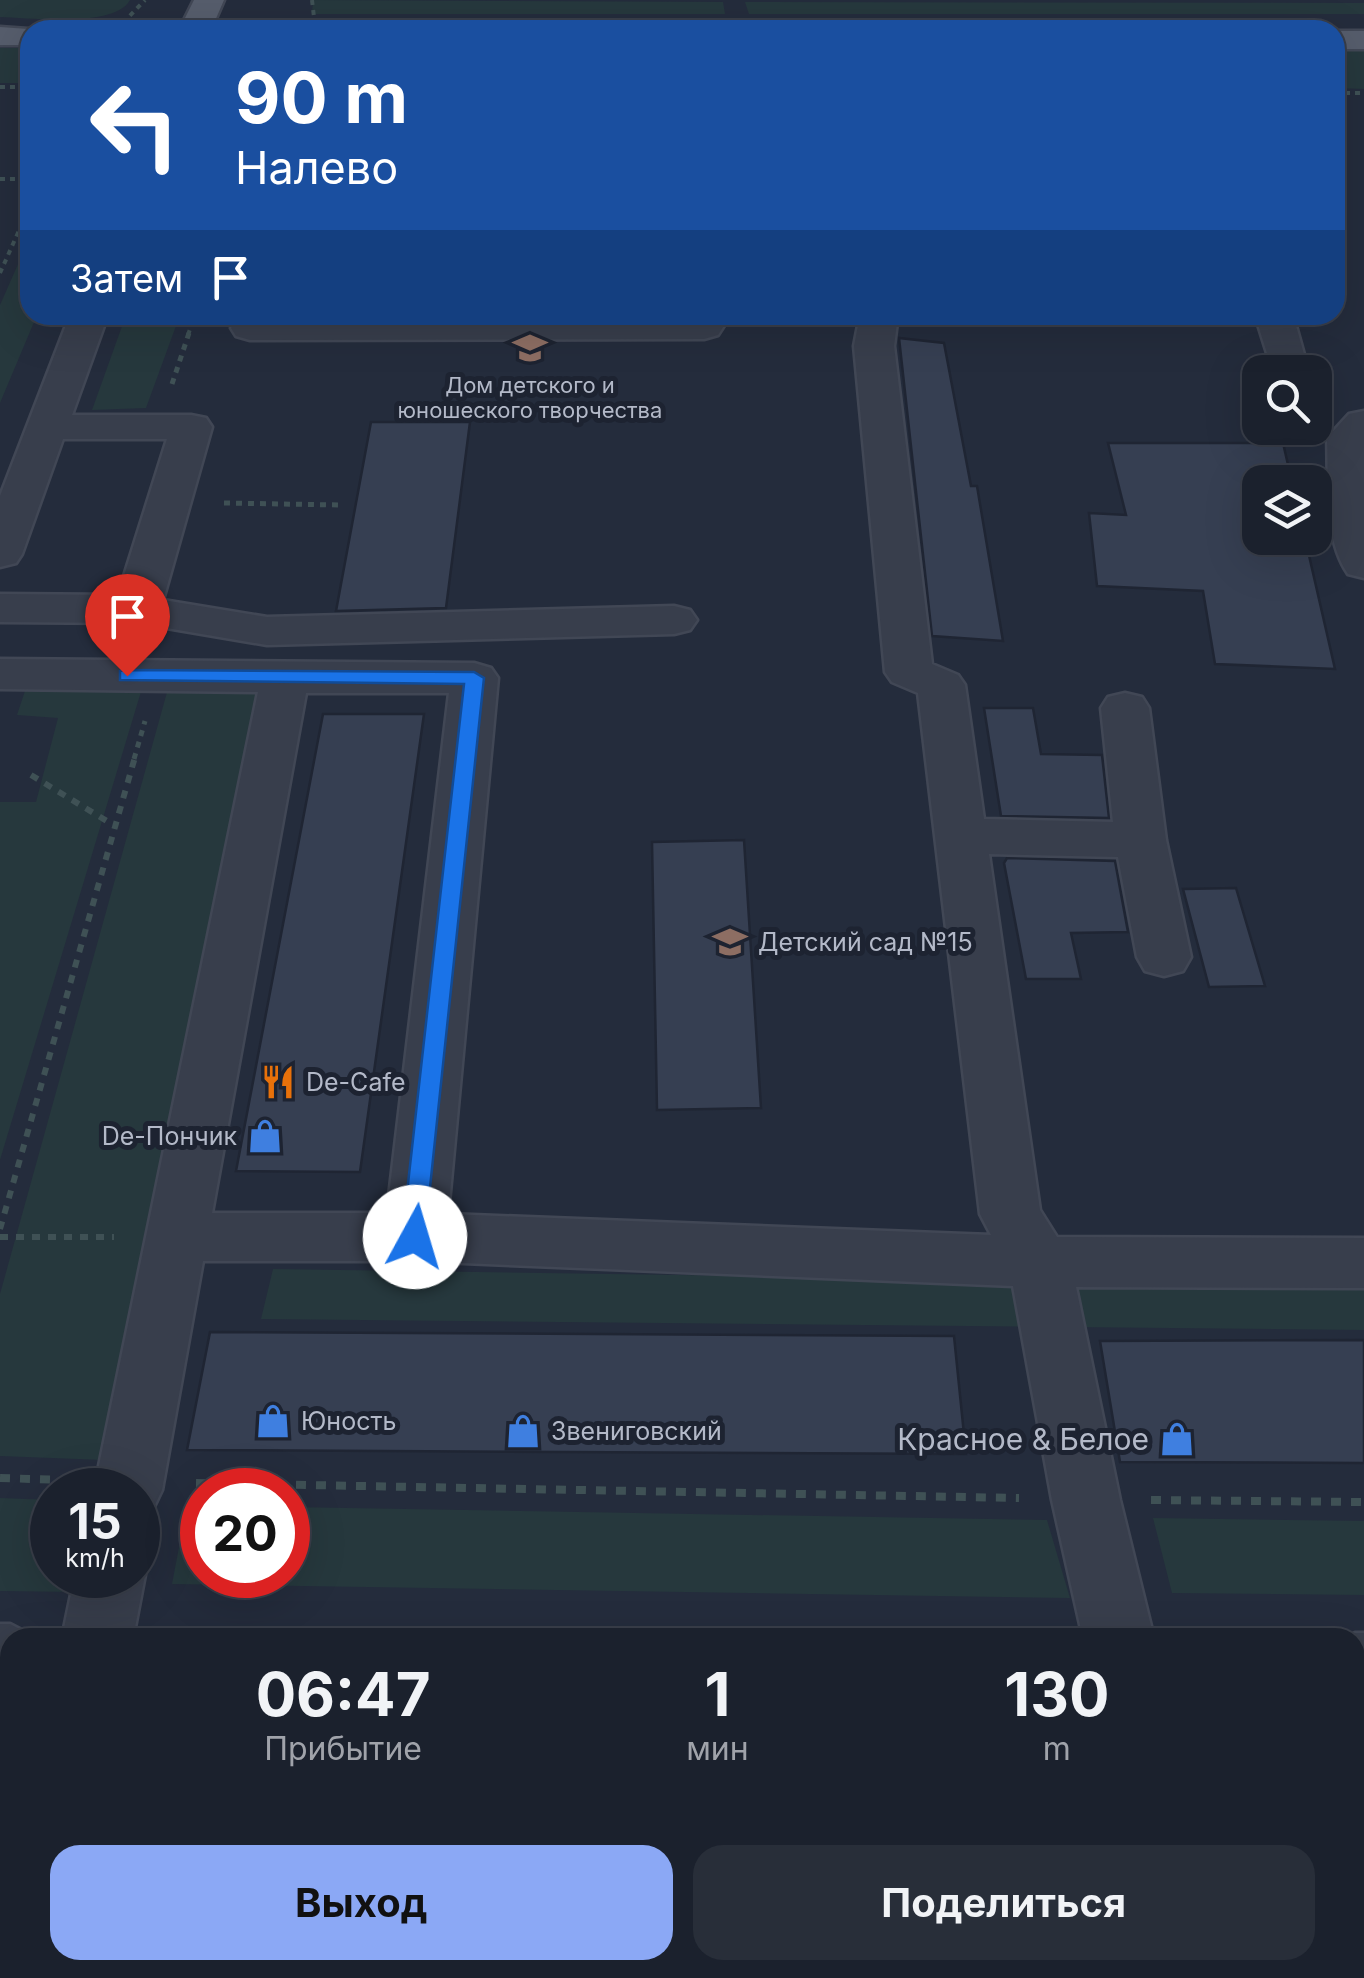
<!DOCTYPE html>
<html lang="ru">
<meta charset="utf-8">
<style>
:root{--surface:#1b212d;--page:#282e39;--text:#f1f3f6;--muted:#a0a3aa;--line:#393e49;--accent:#8ba8f5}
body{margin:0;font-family:Inter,sans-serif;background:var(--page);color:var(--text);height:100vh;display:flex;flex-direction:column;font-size:38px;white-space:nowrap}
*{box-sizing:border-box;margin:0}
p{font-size:32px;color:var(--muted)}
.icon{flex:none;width:55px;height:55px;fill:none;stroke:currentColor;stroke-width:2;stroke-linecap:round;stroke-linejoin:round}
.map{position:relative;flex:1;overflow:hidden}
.drawer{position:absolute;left:0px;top:1628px;width:1365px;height:352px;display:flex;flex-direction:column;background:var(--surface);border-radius:30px 30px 0 0;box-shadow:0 10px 40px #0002,0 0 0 2px var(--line)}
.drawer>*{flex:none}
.guide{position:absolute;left:20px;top:20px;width:1325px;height:305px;border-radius:30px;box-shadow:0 10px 40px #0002,0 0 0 2px var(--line);background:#1a4fa0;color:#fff;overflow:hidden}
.buttons{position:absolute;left:1242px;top:355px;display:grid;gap:20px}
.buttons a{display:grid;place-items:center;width:90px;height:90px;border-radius:20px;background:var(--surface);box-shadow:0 10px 40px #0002,0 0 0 2px var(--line);font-size:50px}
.speed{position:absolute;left:30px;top:1468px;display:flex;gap:20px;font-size:50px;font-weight:700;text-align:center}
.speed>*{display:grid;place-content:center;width:130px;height:130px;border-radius:50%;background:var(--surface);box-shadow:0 10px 40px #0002,0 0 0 2px var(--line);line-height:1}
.speed small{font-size:25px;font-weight:400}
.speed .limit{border:15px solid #d22;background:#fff;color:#111}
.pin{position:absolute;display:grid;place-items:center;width:85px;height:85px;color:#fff;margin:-102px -42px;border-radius:50% 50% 50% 0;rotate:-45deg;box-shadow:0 0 10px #0007}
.pin .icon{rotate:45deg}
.me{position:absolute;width:110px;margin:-55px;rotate:6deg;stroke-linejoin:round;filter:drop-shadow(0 0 8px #0008)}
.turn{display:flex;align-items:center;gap:35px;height:210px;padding:0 50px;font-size:45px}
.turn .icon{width:130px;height:130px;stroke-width:2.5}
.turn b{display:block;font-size:70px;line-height:85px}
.then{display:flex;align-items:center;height:95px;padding:0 50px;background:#0003;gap:20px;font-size:38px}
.eta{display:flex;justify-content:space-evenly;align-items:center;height:170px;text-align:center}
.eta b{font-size:60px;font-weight:700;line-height:70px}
.action{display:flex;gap:20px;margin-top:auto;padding:20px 50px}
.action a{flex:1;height:115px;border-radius:30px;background:var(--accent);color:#111;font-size:40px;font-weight:700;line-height:115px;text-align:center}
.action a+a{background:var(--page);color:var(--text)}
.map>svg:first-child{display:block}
</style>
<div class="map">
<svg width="1364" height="1978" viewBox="0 0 1364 1978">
<rect width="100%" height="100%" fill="#242c3c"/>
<path fill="#26383d" d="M0 0H130C115 28 30 18 0 17Z
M313 0 723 2 725 14H312Z
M745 2 1364 3V14H749Z
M0 48H30V83H0Z
M1335 50 1364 51V89L1335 88Z
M30 237V315H37L0 403V305Z
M126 315H180L146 408 92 410Z
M27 685H143L0 1160V802H36L58 718 17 715Z
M169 685 270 686 104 1460 0 1456V1294Z
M273 1269 1364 1285V1330L261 1319Z
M0 1498 52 1500V1575H81L77 1592 0 1591Z
M187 1505 202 1506V1575H288V1507L1047 1520 1070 1598 172 1584Z
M1153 1518 1364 1521V1595L1172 1593Z"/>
<path fill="#363f52" stroke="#1f2533" stroke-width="2.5" d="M899 338 944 343 971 486H977L1003 641 932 636Z
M371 422H470L446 608 336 611Z
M1108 443H1283L1292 482H1260V538H1305L1335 669 1215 664 1203 591 1097 586 1089 513 1126 515Z
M984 708H1033L1041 754 1102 755 1109 818 1001 816Z
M323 714H424L360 1172 236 1171Z
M744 840 761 1108 657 1110 652 842Z
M1007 858 1115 861 1128 932 1071 933 1081 979H1026L1004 863Z
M1236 888 1265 986 1209 987 1183 889Z
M210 1332 954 1336 966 1454 187 1450Z
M1364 1340V1463L1120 1462 1100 1341Z"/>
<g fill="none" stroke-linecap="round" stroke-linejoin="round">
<g stroke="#414755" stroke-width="5">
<path id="minor" d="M70 315H108L72 415H191L206 418 212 427 163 600 267 617 674 606 690 610 697 620 690 630 674 634 267 645 137 623 0 622V594L118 595 167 439H63L22 554 16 563 0 567V496Z
M731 315 718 335 704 339 250 340 236 336 231 328 236 320 250 316Z
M860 315H898L894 346 932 664 958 675 965 685 984 819 1113 822 1101 708 1108 697 1125 693 1142 697 1149 708 1166 840 1191 957 1183 971 1164 976 1145 971 1137 957 1118 857 989 854 1040 1210 1057 1237 1364 1238V1288L1076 1287 1120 1500 1154 1638H1083L1052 1500 1013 1286 415 1261H203L162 1490 152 1511 138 1516V1490H94L258 692 0 689V659L474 663 491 668 498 678 448 1214 991 1235 980 1214 918 693 892 682 885 672 854 346ZM306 693H449L387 1213H212Z
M1255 315H1293L1305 358 1299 366H1271Z
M1364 411V578L1348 574C1323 538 1329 481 1327 438L1349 414Z
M138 1559 145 1575 133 1638H62L75 1575H138Z
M0 1624H10L37 1638H10V1690H0Z
M1355 1633H1364V1701H1355V1638H1344Z
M10 1935V1970H60L59 1978H0V1939Z
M1084 1970H1164L1165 1978H1085Z"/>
</g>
<g stroke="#414755" stroke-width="5">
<path id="major" d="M194 0H224L211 30H179Z
M0 27 42 30H30V45H0Z
M1335 31H1364V49H1335Z"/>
</g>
<path stroke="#3f5155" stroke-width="4" stroke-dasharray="5 5" stroke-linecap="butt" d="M312 0 314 17
M116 30 145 0
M0 87H30
M1335 93H1364
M0 179H30
M0 273 30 206
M188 335 195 315"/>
<path stroke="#3f5155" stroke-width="5" stroke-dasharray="6 6" stroke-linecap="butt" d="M172 384 189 333
M224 503 341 505
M134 759 145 721"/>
<path stroke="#3f5155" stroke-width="6" stroke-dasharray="8 8" stroke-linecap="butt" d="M31 775 115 826
M0 1229 135 757
M0 1237H114"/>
<path stroke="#3f5155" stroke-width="8" stroke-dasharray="10 10" stroke-linecap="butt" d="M0 1478 64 1480
M196 1483 1019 1498
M1151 1500 1364 1502
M1355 1853H1364
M0 1854 10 1853"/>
<use href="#minor" fill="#383e4c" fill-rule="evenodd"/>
<use href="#major" fill="#565d6c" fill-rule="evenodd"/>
</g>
<path fill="#1a73e8" stroke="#114b97" stroke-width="2.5" d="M127 670 474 672 484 678 424 1244 415 1247 402 1237 464 684 120 680V671Z"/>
<defs>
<g id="school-bare" transform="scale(2.7)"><path d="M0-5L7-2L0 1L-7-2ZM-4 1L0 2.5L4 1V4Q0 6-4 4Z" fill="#8d6e63" stroke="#1d2331" stroke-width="2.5" paint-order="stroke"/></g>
<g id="restaurant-bare" transform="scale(2.7)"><path d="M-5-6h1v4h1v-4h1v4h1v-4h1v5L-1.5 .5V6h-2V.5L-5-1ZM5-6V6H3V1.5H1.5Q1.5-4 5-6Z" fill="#e8710a" stroke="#1d2331" stroke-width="2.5" paint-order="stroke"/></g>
<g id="shop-bare" transform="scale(2.7)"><path d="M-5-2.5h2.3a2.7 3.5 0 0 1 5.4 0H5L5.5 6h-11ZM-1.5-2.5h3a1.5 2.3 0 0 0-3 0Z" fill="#3f7fe0" stroke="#1d2331" stroke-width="2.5" paint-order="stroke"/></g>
</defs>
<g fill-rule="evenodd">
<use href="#school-bare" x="530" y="348"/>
<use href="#school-bare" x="730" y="942"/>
<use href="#restaurant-bare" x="278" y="1082"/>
<use href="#shop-bare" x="265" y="1136"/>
<use href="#shop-bare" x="273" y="1421"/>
<use href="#shop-bare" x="523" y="1431"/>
<use href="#shop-bare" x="1177" y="1439"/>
</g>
<g text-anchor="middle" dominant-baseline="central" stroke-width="10" stroke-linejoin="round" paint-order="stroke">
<g font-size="22" fill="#b3b9c8" stroke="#1d2331">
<text x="530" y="385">Дом детского и<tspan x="530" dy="25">юношеского творчества</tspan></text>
</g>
<g font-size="25" fill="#b3b9c8" stroke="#1d2331" text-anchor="start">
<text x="758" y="942">Детский сад №15</text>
<text x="306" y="1082">De-Cafe</text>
<text x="237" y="1136" text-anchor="end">De-Пончик</text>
<text x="301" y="1421">Юность</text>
<text x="551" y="1431">Звениговский</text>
</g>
<g font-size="30" fill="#b3b9c8" stroke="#1d2331" text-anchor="end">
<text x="1149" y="1439">Красное &amp; Белое</text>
</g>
</g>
</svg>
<div class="buttons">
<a><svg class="icon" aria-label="search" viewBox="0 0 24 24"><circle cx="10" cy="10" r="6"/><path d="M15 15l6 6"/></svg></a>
<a><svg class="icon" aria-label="layers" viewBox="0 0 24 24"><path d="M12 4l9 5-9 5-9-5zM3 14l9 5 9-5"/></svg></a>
</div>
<div class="speed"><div>15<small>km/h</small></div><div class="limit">20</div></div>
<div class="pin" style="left:127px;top:676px;background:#d93025"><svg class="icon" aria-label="arrive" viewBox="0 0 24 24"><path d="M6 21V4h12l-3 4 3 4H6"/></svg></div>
<svg class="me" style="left:415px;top:1237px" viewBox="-20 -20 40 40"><circle r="19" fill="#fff"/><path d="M0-13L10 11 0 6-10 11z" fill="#1a73e8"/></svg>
<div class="guide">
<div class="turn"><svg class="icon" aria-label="left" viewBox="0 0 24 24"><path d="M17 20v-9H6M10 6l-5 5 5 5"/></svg><div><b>90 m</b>Налево</div></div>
<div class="then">Затем<svg class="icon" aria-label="arrive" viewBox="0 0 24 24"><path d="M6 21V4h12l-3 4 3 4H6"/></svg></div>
</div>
<section class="drawer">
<div class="eta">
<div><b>06:47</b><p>Прибытие</p></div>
<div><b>1</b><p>мин</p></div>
<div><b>130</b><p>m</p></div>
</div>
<div class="action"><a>Выход</a><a>Поделиться</a></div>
</section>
</div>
